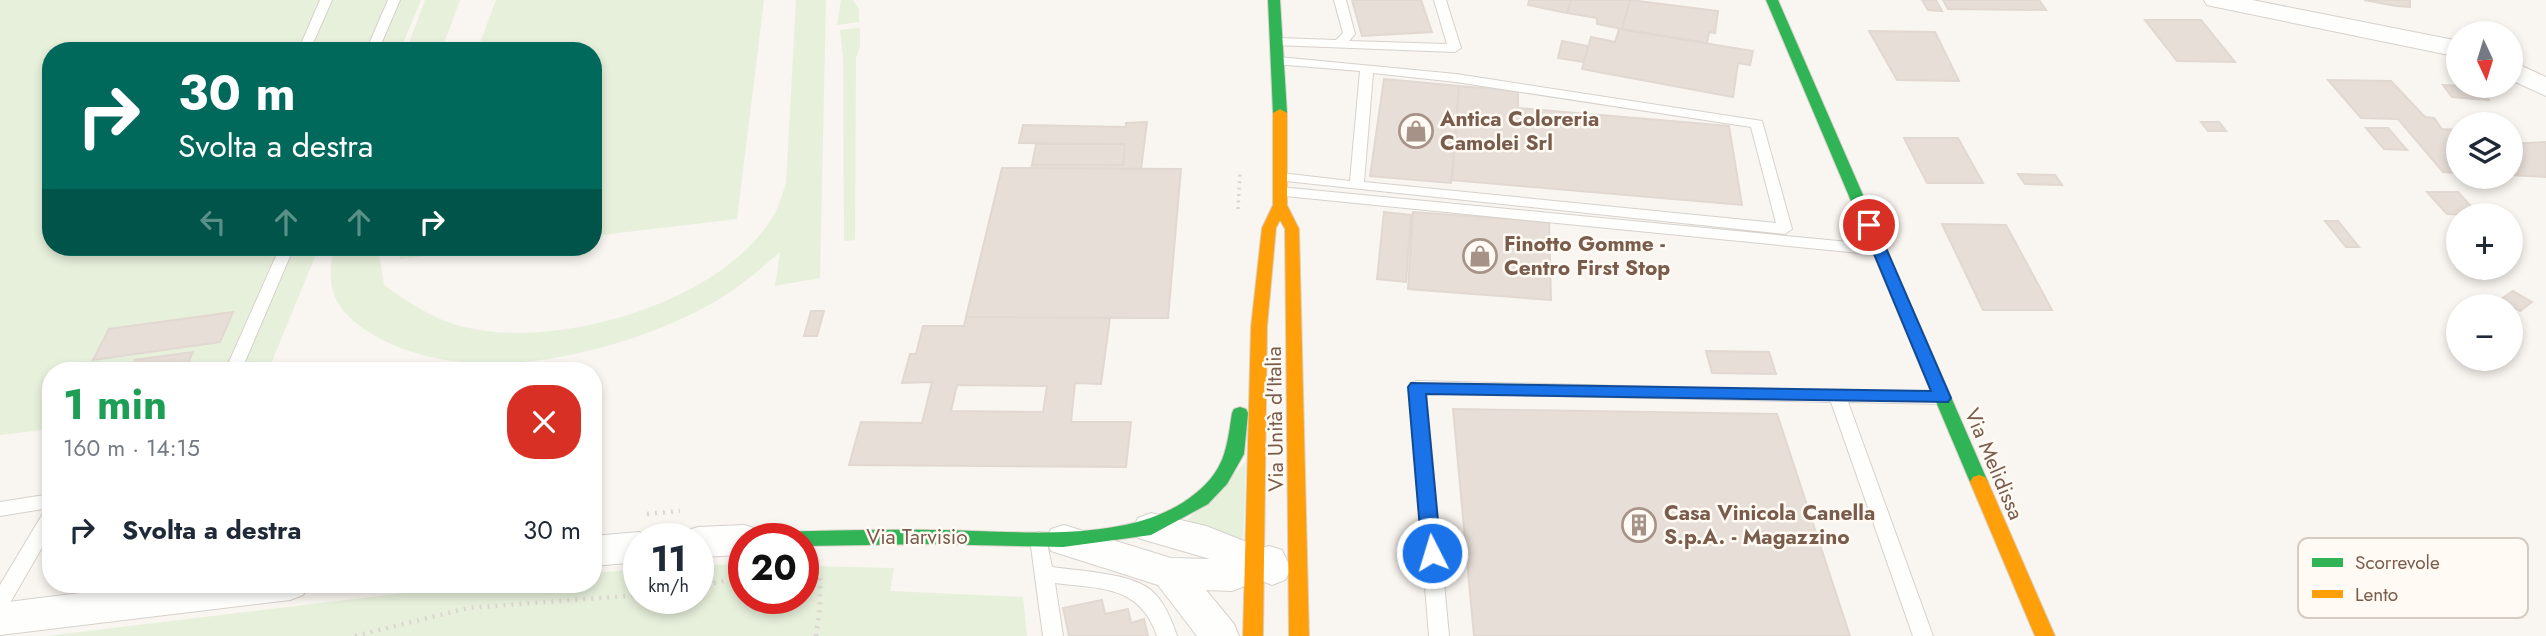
<!DOCTYPE html>
<html lang="it">
<meta charset="utf-8">
<style>
:root{--surface:#fff;--page:#f6f6f7;--text:#1f2937;--muted:#747a83}
body{margin:0;font-family:Jost,sans-serif;background:var(--page);color:var(--text);height:100vh;display:flex;flex-direction:column;font-size:26px;white-space:nowrap}
*{box-sizing:border-box;margin:0}
p{font-size:23px;color:var(--muted)}
.icon{flex:none;width:38px;height:38px;fill:none;stroke:currentColor;stroke-width:2;stroke-linecap:round;stroke-linejoin:round}
.map{position:relative;flex:1;overflow:hidden}
.details{position:absolute;left:42px;top:362px;width:560px;height:231px;display:flex;flex-direction:column;background:var(--surface);border-radius:28px;box-shadow:0 4px 10px #0003}
.details>*{flex:none}
.banner{position:absolute;left:42px;top:42px;width:560px;height:214px;border-radius:28px;box-shadow:0 4px 10px #0003;background:#00695c;color:#fff;overflow:hidden}
.needle{width:46px;rotate:176deg}
.buttons{position:absolute;left:2446px;top:21px;display:grid;gap:14px}
.buttons a{display:grid;place-items:center;width:77px;height:77px;border-radius:50%;background:var(--surface);box-shadow:0 4px 10px #0003;font-size:35px}
.speed{position:absolute;left:623px;top:523px;display:flex;gap:14px;font-size:35px;font-weight:700;text-align:center}
.speed>*{display:grid;place-content:center;width:91px;height:91px;border-radius:50%;background:var(--surface);box-shadow:0 4px 10px #0003;line-height:1}
.speed small{font-size:18px;font-weight:400}
.speed .limit{border:10px solid #d22;background:#fff;color:#111}
.pin{position:absolute;display:grid;place-items:center;width:60px;height:60px;color:#fff;margin:-30px;border:4px solid #fff;border-radius:50%;box-shadow:0 2px 7px #0007}
.me{position:absolute;width:77px;margin:-38px;rotate:355deg;stroke-linejoin:round;filter:drop-shadow(0 0 5px #0008)}
.turn{display:flex;align-items:center;gap:24px;height:147px;padding:0 21px;font-size:32px}
.turn .icon{width:91px;height:91px;stroke-width:2.5}
.turn b{display:block;font-size:49px;line-height:60px}
.lanes{display:flex;align-items:center;height:66px;padding:0 21px;background:#0003;justify-content:center;gap:35px;direction:ltr}
.lanes .off{opacity:.35}
.round{display:grid;place-items:center;flex:none;width:74px;height:74px;border-radius:28px;background:var(--page)}
.overview{display:flex;align-items:center;justify-content:space-between;height:119px;padding:0 21px}
h1{font-size:42px;font-weight:700;line-height:52px;color:#1e9e55}
ul{padding:0;list-style:none}
li{display:flex;align-items:center;gap:21px;height:98px;padding:0 21px}
li div{flex:1}
li b{display:block;font-size:26px}
li em{font-style:normal}
.map>svg:first-child{display:block}
</style>
<div class="map">
<svg width="2546" height="636" viewBox="0 0 2546 636">
<rect width="100%" height="100%" fill="#f9f5f0"/>
<path fill="#e7f0db" d="M0 0H421L400 51H51V247H319L268 371H51V429L0 435Z
M425 0H460L441 51H406Z
M496 0H764L737 219 593 236V51H477Z
M796 0H826L820 278 775 286 780 252C757 272 734 292 707 306 616 355 468 391 374 335 336 313 324 290 334 247H378L384 285C408 302 434 320 464 327 558 351 731 301 777 209 780 201 783 192 786 184Z
M841 0H853L859 9V22L837 25Z
M860 28V47L856 58 855 240 844 241 843 57 840 30Z
M404 247H502L399 259Z
M1246 462 1243 544 1182 525Z
M733 564 744 565V598H803V566L894 568 890 591 1023 597 1027 636H47L470 585 593 584V573L639 569V598H698V566Z"/>
<path fill="#e6ded7" stroke="#e2d8d2" stroke-width="2" fill-rule="evenodd" d="M1352 0H1421L1432 32 1362 36Z
M1529 0H1571L1567 13 1528 5Z
M1571 0H1630L1622 29 1597 24V18L1567 13Z
M1630 0 1718 11 1715 33 1709 32 1707 43 1622 29Z
M1922 0H1936L1942 11 1928 10Z
M1943 0H2039L2046 10 1948 9Z
M2364 0H2410V7L2396 6Z
M2145 20H2201L2235 62 2177 61Z
M1619 29 1753 51 1750 65 1738 63 1733 97 1582 69 1591 37 1615 42Z
M1869 31 1935 32 1959 81 1897 80Z
M1562 41 1588 46 1584 62 1558 58Z
M1384 79 1459 86 1451 183 1370 176Z
M2328 80 2391 81 2425 117 2434 118 2442 129 2459 130V173L2443 172 2398 119 2361 118Z
M2443 85 2478 87 2489 100 2452 97Z
M1459 86 1518 91V108L1729 126 1742 205 1452 180Z
M1147 122 1141 169 1031 168 1032 165H1123L1125 144 1019 143 1023 125 1126 127V123Z
M2201 122H2219L2226 131H2208Z
M2366 128H2388L2407 150 2384 149Z
M1904 138H1958L1983 183H1927Z
M2546 142V177L2511 175V144Z
M1036 144H1125L1123 165H1032Z
M1002 168 1181 169 1168 318 966 317Z
M2018 174 2055 175 2062 185 2025 184Z
M2427 192H2458L2479 215 2447 214Z
M1384 212 1411 215 1406 282 1377 279Z
M1413 212 1549 222 1551 300 1408 289Z
M2325 221H2338L2359 247H2346Z
M1942 224 2006 225 2052 310H1983Z
M2513 291 2532 302 2520 311 2500 300Z
M811 311H824L817 336H804Z
M233 312 220 342 93 360 109 329Z
M966 317 1110 318 1101 384 1075 383 1071 422H1131L1126 467 849 465 861 422 922 423 932 382 902 383 910 354H916L923 326H964ZM957 385 1047 386 1043 412 951 411Z
M1706 351 1769 352 1776 374 1712 373Z
M193 352 184 371H130L135 360Z
M1453 409 1777 414 1850 636H1474Z
M1102 600 1105 614 1128 609 1131 623 1144 619 1148 636H1069L1063 608Z"/>
<g fill="none" stroke-linecap="round" stroke-linejoin="round">
<g stroke="#d7d1cb" stroke-width="2">
<path id="lane" d="M320 0H332L310 50 298 51Z
M388 0H400L378 51H366Z
M1334 0H1346L1355 34 1349 41 1447 44 1434 0H1446L1461 48 1455 52 1274 45 1272 42 1278 38 1336 40 1343 33Z
M1279 57 1456 74 1762 121 1792 229 1785 234 1276 180 1274 177 1276 174 1281 173 1350 181 1360 71 1274 64 1273 61ZM1373 73 1456 82 1751 127 1776 223 1364 182Z
M1280 187 1880 245 1887 250 1880 255 1275 195 1273 192 1275 189Z
M280 247H294L241 371H225Z
M1417 381 1948 394 1950 398 1948 402 1942 404 1848 402 1933 636H1913L1831 402 1426 393 1449 636H1429L1409 387 1411 383Z
M51 494V532L7 608 0 610V585L45 510 49 508 0 516V502Z
M1039 532 1045 534 1052 567C1079 571 1134 573 1153 592 1165 603 1172 621 1177 636H1157C1140 585 1101 589 1055 583L1063 636H1043L1030 539 1033 534Z"/>
</g>
<g stroke="#d7d1cb" stroke-width="2">
<path id="street" d="M2204 0H2252L2459 41V57L2216 7 2207 5Z
M2511 61 2546 77V96L2511 80Z
M1151 513 1206 526 1262 548 1269 546 1282 550 1291 569 1285 580 1272 585 1260 580 1232 591 1206 590 1234 624 1239 636H1197L1158 585 1051 551 1046 540 1051 529 1064 525 1171 558 1210 559 1138 538 1133 528 1138 518Z
M744 525 757 529 762 539H744V555L698 557V539H681L685 531 698 527Z
M639 532 653 539H639V562L593 566V536Z
M152 584H309L303 595 290 600 0 635V603Z"/>
</g>
<g stroke="#d9d2cb" stroke-width="2">
<path id="fast" d="M1268 0H1280L1287 113 1280 117 1273 113Z
M1766 0H1778L1988 482 1985 487 1979 489 1973 487 1970 482Z
M1240 407 1246 409 1248 413 1244 454 1227 484 1208 504 1151 535 1063 547 930 544 803 546V539H762L765 534 771 532C824 531 878 529 932 530 1011 530 1132 547 1196 493 1225 470 1227 447 1232 413L1234 409Z"/>
</g>
<g stroke="#d9d2cb" stroke-width="2">
<path id="slow" d="M1280 109 1287 113V205L1299 229 1309 636H1289L1285 229 1280 220 1276 228 1267 327 1263 636H1243L1251 327 1262 228 1273 205V113Z
M1979 475 1985 477 1988 482 2055 636H2035L1970 482 1973 477Z"/>
</g>
<path stroke="#dcd5d0" stroke-width="3.5" stroke-dasharray="2 4.5" stroke-linecap="butt" d="M1238 209 1240 172"/>
<path stroke="#dcd5d0" stroke-width="4.5" stroke-dasharray="2 6" stroke-linecap="butt" d="M647 514 680 511
M698 586 744 577
M355 636 468 608 639 595
M816 636 820 608V574"/>
<use href="#lane" fill="#fefefd" fill-rule="evenodd"/>
<use href="#street" fill="#fefefd" fill-rule="evenodd"/>
<use href="#fast" fill="#30b455" fill-rule="evenodd"/>
<use href="#slow" fill="#ff9f0a" fill-rule="evenodd"/>
</g>
<path fill="#1a73e8" stroke="#114b97" stroke-width="2" d="M1869 220 1876 225 1951 398 1948 402 1426 394 1441 553 1438 559 1432 561 1425 559 1422 553 1408 387 1411 383 1931 391 1862 225Z"/>
<defs>
<g id="shop-ring" transform="scale(1.75)"><circle r="9.5" fill="#fffaf3" stroke="#a69286" stroke-width="1.5"/><path d="M-5-2.5h2.3a2.7 3.5 0 0 1 5.4 0H5L5.5 6h-11ZM-1.5-2.5h3a1.5 2.3 0 0 0-3 0Z" fill="#a69286"/></g>
<g id="building-ring" transform="scale(1.75)"><circle r="9.5" fill="#fffaf3" stroke="#a69286" stroke-width="1.5"/><path d="M-4-6H4V6H1V3H-1V6H-4ZM-2.5-4.3h1.7v1.8h-1.7ZM.8-4.3h1.7v1.8H.8ZM-2.5-1h1.7V.8h-1.7ZM.8-1h1.7V.8H.8Z" fill="#a69286"/></g>
</defs>
<g fill-rule="evenodd">
<use href="#shop-ring" x="1416" y="131"/>
<use href="#shop-ring" x="1480" y="256"/>
<use href="#building-ring" x="1639" y="525"/>
</g>
<g text-anchor="middle" dominant-baseline="central" stroke-width="5" stroke-linejoin="round" paint-order="stroke">
<g font-size="21" font-weight="bold" fill="#7a5c4d" stroke="#fffaf3" text-anchor="start">
<text x="1440" y="119">Antica Coloreria<tspan x="1440" dy="24">Camolei Srl</tspan></text>
<text x="1504" y="244">Finotto Gomme -<tspan x="1504" dy="24">Centro First Stop</tspan></text>
<text x="1664" y="513">Casa Vinicola Canella<tspan x="1664" dy="24">S.p.A. - Magazzino</tspan></text>
</g>
<g font-size="21" fill="#7a5c4d" stroke="#fffaf3">
<text transform="translate(1275 419) rotate(-91)">Via Unità d'Italia</text>
<text transform="translate(1994 464) rotate(67)">Via Melidissa</text>
<text x="917" y="537">Via Tarvisio</text>
</g>
</g>
<rect x="2298" y="538" width="230" height="80" rx="10" fill="#fffaf3" stroke="#d7cbc1" stroke-width="2"/>
<rect x="2312" y="558" width="31" height="9" fill="#30b455"/>
<rect x="2312" y="590" width="31" height="8" fill="#ff9f0a"/>
<g font-size="19" fill="#7a5c4d">
<text x="2355" y="569">Scorrevole</text>
<text x="2355" y="601">Lento</text>
</g>
</svg>
<div class="buttons">
<a><svg class="needle" viewBox="-14 -14 28 28"><path d="M0-13l5 13h-10z" fill="#e53935"/><path d="M0 13l5-13h-10z" fill="#747a83"/></svg></a>
<a><svg class="icon" aria-label="layers" viewBox="0 0 24 24"><path d="M12 4l9 5-9 5-9-5zM3 14l9 5 9-5"/></svg></a>
<a>+</a>
<a>−</a>
</div>
<div class="speed"><div>11<small>km/h</small></div><div class="limit">20</div></div>
<div class="pin" style="left:1869px;top:225px;background:#d93025"><svg class="icon" aria-label="arrive" viewBox="0 0 24 24"><path d="M6 21V4h12l-3 4 3 4H6"/></svg></div>
<svg class="me" style="left:1432px;top:553px" viewBox="-20 -20 40 40"><circle r="17" fill="#1a73e8" stroke="#fff" stroke-width="3"/><path d="M0-11L8 9 0 5-8 9z" fill="#fff"/></svg>
<div class="banner">
<div class="turn"><svg class="icon" aria-label="right" viewBox="0 0 24 24"><path d="M7 20v-9h11M14 6l5 5-5 5"/></svg><div><b>30 m</b>Svolta a destra</div></div>
<div class="lanes"><svg class="icon off" aria-label="left" viewBox="0 0 24 24"><path d="M17 20v-9H6M10 6l-5 5 5 5"/></svg><svg class="icon off" aria-label="ahead" viewBox="0 0 24 24"><path d="M12 20V5M6 11l6-6 6 6"/></svg><svg class="icon off" aria-label="ahead" viewBox="0 0 24 24"><path d="M12 20V5M6 11l6-6 6 6"/></svg><svg class="icon" aria-label="right" viewBox="0 0 24 24"><path d="M7 20v-9h11M14 6l5 5-5 5"/></svg></div>
</div>
<section class="details">
<div class="overview"><div><h1>1 min</h1><p>160 m · 14:15</p></div><a class="round" style="background:#d93025;color:#fff"><svg class="icon" aria-label="close" viewBox="0 0 24 24"><path d="M6 6l12 12M18 6L6 18"/></svg></a></div>
<ul>
<li><svg class="icon" aria-label="right" viewBox="0 0 24 24"><path d="M7 20v-9h11M14 6l5 5-5 5"/></svg><div><b>Svolta a destra</b></div><em>30 m</em></li>
</ul>
</section>
</div>
